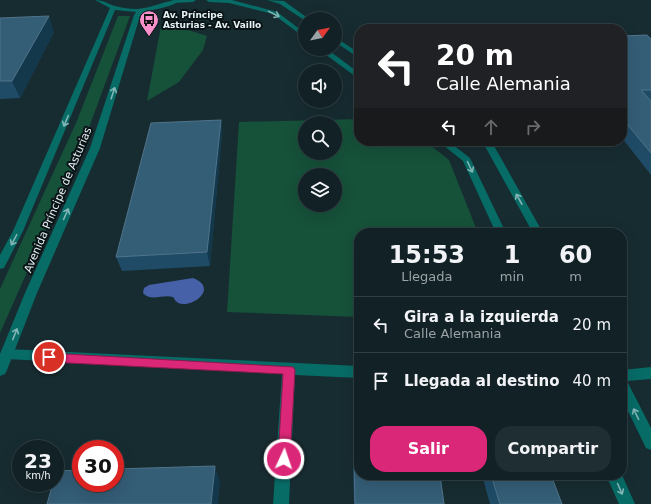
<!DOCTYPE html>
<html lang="es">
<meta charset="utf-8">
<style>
:root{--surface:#112125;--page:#1e2e32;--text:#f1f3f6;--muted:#9ca3a7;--line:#303e42;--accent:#db2777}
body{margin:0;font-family:"DejaVu Sans",sans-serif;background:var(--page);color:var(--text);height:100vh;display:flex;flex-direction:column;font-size:15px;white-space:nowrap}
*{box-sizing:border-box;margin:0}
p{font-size:13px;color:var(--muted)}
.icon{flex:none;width:22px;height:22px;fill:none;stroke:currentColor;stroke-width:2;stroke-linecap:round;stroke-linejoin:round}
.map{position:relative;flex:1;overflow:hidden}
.panel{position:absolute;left:354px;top:228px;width:273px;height:252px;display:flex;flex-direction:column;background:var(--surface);border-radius:16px;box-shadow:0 4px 16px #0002,0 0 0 1px var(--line)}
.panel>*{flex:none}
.banner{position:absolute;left:354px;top:24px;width:273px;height:122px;border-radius:16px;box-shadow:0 4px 16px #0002,0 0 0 1px var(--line);background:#202124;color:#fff;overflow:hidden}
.needle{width:26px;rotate:57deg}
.buttons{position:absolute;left:298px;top:12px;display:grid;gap:8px}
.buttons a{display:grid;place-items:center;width:44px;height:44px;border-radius:50%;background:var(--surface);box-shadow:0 4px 16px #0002,0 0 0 1px var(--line);font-size:20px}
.speed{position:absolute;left:12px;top:440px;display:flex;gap:8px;font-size:20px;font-weight:700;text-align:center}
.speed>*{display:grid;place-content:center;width:52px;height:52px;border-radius:50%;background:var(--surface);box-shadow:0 4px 16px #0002,0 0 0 1px var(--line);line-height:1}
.speed small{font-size:10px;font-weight:400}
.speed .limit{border:6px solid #d22;background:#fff;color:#111}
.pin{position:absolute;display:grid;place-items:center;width:34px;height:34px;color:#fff;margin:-17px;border:2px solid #fff;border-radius:50%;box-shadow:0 1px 4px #0007}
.me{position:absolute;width:44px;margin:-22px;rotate:3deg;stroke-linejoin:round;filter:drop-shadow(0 0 3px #0008)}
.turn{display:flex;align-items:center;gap:14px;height:84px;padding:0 16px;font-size:18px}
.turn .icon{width:52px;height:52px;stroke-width:2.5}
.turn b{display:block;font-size:28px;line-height:34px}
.lanes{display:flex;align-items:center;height:38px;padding:0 16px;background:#0003;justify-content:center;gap:20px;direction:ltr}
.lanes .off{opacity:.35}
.eta{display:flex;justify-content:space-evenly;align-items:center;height:68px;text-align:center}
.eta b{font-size:24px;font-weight:700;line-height:28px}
.button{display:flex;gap:8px;margin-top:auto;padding:8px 16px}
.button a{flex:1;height:46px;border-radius:16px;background:var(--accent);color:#fff;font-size:16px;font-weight:700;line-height:46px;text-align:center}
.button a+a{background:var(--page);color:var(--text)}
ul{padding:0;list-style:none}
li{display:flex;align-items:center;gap:12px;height:56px;padding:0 16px;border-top:1px solid var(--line)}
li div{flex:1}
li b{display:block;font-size:15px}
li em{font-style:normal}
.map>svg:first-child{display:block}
</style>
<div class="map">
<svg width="651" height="504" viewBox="0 0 651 504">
<rect width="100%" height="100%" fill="#172c31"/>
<path fill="#16513a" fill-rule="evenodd" d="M118 16H130L79 155 0 333V289L76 123Z
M161 26H176L207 36 203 50 179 82 147 101Z
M359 119V141H425L449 160 478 233H359V317L227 312 239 122ZM305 123H335V153H305ZM305 175H335V205H305Z"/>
<path fill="#4761a9" d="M193 278C221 289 188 311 177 302 175 301 174 298 173 297 162 294 151 302 143 293L144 288 149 285Z"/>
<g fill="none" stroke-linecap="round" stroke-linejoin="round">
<path fill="#076b66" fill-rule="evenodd" d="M173 0H196L193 2 171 3 170 2Z
M206 0H232L277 12 305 33V38L273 14 229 3 209 2Z
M267 0 284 1 309 19 304 20 280 4Z
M335 37 359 53V58L335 42Z
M318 49H327L359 73V79Z
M438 141H448L470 158 506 233H496L463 161Z
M478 141H488L493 144 543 233H533L486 148Z
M7 349 359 366V378L295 375 289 504H273L282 374 7 359 2 358 1 354 2 350Z
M651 367V379L627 381 651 428V450L646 448 622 399V370Z
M606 475H622L635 504H619Z"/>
<path fill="#076b66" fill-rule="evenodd" d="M95 0C103 0 108 4 115 6 122 8 130 9 137 9 152 8 166 0 180 0 169 10 151 7 140 16L100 148 37 293 7 370 5 374 0 376V354L25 293 90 148 134 15 136 12 115 10 23 231 4 268 0 269V255L13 231 110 8Z"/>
</g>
<path fill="#1f4b67" d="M0 18 54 32 20 98 0 99Z
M622 36 651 39V175L622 138Z
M221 120 222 133 210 266 122 271 116 257Z
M354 454 444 504H354L353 466Z
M482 475H551L562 504H490Z"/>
<path fill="#13374b" d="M49 16 54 32 20 98 12 81Z
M221 120 222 133 210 266 207 252Z
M215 466 220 482 218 504H211Z"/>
<path fill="#345d76" stroke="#50748a" d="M49 16 12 81H0V18Z
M647 35 651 39V90H641L651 101V153L622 118V36Z
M221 120 207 252 116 257 151 123Z
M354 454H359V475H440L444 504H355Z
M215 466 211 504H47L53 483H55V478L57 471 81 470V483H115V469Z
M491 475H551L562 504H500Z"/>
<defs><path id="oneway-shaft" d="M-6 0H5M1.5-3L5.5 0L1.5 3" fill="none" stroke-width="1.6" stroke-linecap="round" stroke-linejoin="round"/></defs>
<g stroke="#81b5b5">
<use href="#oneway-shaft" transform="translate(274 14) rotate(26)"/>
<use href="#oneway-shaft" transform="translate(113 93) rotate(-72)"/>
<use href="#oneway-shaft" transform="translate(66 121) rotate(113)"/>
<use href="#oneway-shaft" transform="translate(470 167) rotate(65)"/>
<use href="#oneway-shaft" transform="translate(519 199) rotate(-119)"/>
<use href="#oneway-shaft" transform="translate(66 214) rotate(-66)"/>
<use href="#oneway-shaft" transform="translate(14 240) rotate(118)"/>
<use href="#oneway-shaft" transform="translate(15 334) rotate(-68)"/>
<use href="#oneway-shaft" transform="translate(636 414) rotate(-116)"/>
<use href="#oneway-shaft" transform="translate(620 489) rotate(66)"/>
</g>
<path fill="#db2777" stroke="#8e194d" d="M49 353 293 367 295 370 290 459 288 464 284 465 279 464 278 459 283 374 49 362 45 361 44 357 45 354Z"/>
<defs>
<g id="bus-pin" transform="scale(1)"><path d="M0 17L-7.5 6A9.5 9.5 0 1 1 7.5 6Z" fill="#f890cc" stroke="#0a1315"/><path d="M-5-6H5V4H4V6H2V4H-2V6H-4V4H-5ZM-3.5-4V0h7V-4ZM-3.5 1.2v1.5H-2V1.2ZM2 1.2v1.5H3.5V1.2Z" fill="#111"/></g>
</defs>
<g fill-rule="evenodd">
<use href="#bus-pin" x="149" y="20"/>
</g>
<g text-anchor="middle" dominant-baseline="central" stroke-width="4" stroke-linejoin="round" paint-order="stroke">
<g font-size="9" font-weight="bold" fill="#e5f1f5" stroke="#0a1315" text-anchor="start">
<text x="163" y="15">Av. Príncipe<tspan x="163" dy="10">Asturias - Av. Vaillo</tspan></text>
</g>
<g font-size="11" fill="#e5f1f5" stroke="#0a1315">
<text transform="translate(58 200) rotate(-67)">Avenida Príncipe de Asturias</text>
</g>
</g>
</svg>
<div class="buttons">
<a><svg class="needle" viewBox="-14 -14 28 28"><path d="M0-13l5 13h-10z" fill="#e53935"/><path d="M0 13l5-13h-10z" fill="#9ca3a7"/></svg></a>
<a><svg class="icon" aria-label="sound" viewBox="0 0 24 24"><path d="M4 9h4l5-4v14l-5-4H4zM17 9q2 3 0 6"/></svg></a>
<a><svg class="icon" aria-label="search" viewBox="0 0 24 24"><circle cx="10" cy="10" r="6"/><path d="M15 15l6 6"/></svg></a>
<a><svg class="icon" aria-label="layers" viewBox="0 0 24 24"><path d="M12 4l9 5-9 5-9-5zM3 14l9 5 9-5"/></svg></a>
</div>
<div class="speed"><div>23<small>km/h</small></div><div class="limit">30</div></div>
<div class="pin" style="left:49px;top:357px;background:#d93025"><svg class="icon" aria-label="arrive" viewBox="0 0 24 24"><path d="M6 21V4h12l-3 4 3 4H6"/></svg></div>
<svg class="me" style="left:284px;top:459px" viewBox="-20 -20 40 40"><circle r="17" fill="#db2777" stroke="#fff" stroke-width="3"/><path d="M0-11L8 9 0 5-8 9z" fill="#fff"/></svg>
<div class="banner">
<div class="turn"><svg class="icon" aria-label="left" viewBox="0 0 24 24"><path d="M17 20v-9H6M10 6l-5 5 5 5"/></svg><div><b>20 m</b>Calle Alemania</div></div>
<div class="lanes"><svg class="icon" aria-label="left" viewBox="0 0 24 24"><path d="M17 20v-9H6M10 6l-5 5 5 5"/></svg><svg class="icon off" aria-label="ahead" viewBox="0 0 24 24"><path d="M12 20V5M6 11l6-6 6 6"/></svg><svg class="icon off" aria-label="right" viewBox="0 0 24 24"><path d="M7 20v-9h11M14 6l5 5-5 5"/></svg></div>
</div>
<section class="panel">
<div class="eta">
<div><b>15:53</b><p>Llegada</p></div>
<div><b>1</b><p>min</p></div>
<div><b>60</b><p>m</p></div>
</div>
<ul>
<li><svg class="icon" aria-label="left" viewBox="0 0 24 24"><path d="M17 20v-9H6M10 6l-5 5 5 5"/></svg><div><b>Gira a la izquierda</b><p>Calle Alemania</p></div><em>20 m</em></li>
<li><svg class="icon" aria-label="arrive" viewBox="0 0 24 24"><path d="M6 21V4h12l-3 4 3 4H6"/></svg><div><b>Llegada al destino</b></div><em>40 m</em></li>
</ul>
<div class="button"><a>Salir</a><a>Compartir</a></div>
</section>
</div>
